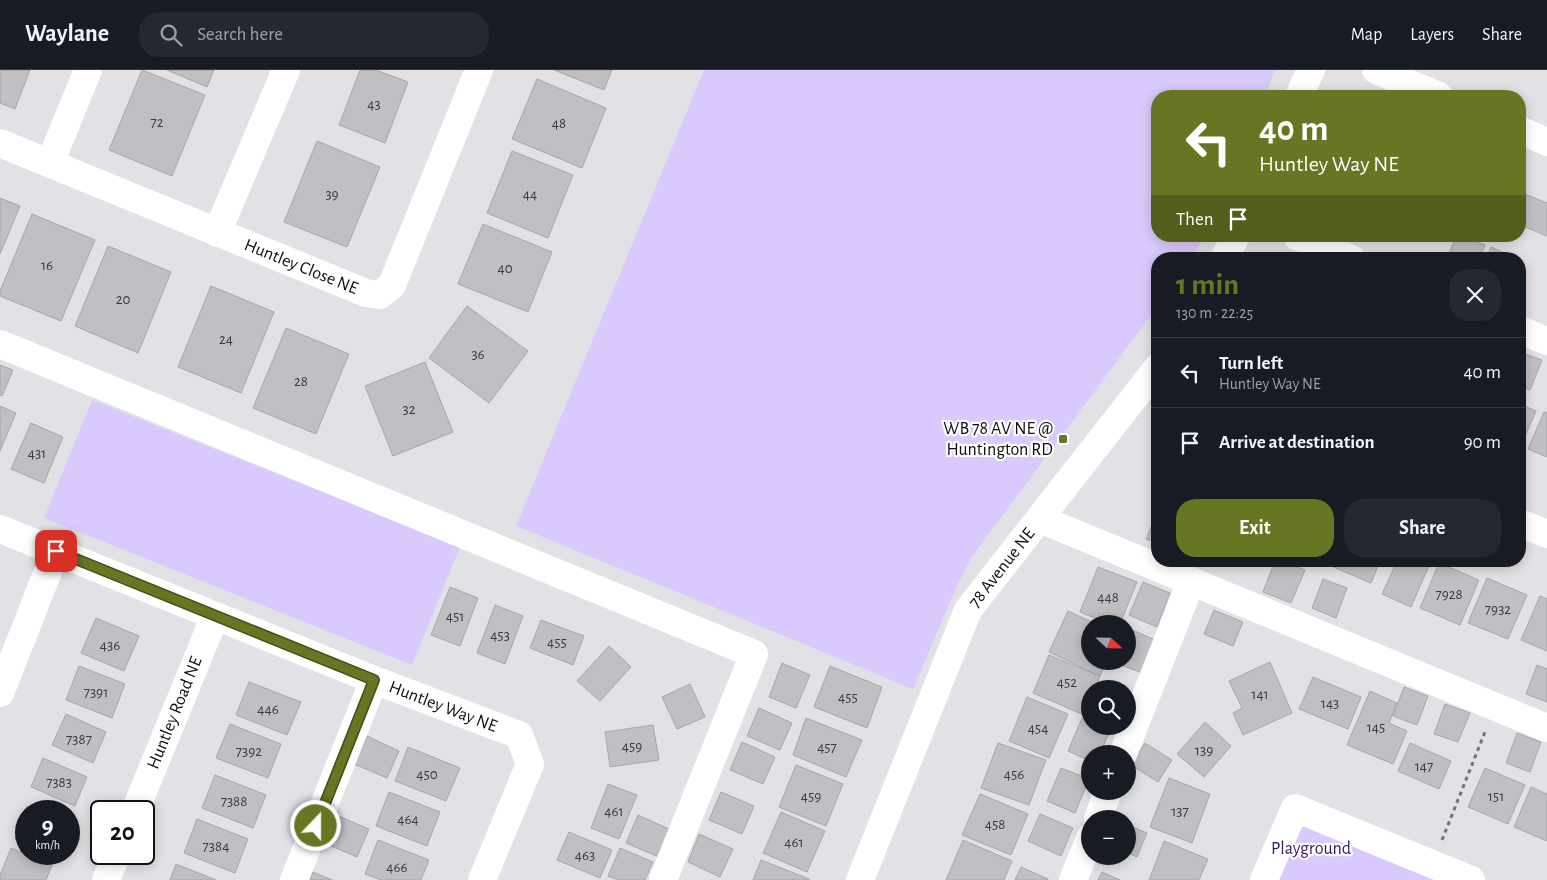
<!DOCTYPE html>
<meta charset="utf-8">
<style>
:root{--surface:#171b24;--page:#242831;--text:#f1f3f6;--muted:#9ea1a6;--line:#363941;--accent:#667623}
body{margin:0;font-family:"Alegreya Sans",sans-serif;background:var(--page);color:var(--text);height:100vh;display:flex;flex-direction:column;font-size:19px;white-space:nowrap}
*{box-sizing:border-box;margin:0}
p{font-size:16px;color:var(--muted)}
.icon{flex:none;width:28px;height:28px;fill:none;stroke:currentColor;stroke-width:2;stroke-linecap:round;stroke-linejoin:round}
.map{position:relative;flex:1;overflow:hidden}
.details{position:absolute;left:1151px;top:182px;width:375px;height:315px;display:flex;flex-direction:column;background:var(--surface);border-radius:20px;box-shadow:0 2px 12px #0003}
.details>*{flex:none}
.guide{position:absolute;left:1151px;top:20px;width:375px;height:152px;border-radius:20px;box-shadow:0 2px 12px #0003;background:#667623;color:#fff;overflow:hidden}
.needle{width:32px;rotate:112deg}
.buttons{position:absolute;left:1081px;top:545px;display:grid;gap:10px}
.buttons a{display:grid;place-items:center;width:55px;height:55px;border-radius:50%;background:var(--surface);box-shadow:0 2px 12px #0003;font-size:25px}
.speed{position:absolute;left:15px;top:730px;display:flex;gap:10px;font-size:25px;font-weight:700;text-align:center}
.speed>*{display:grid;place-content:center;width:65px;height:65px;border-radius:50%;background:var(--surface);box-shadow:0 2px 12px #0003;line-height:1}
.speed small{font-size:12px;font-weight:400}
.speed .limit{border:2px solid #111;border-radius:8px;background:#fff;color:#111}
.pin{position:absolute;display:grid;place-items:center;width:42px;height:42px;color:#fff;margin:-21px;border-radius:10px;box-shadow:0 2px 8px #0006}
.me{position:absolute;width:55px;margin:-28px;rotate:22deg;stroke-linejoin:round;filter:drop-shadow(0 0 4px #0008)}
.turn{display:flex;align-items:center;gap:18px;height:105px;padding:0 25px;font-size:22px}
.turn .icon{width:65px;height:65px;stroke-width:2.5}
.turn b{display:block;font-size:35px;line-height:42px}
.then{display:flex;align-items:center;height:48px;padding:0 25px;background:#0003;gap:10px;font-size:19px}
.round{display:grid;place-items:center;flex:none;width:52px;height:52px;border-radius:20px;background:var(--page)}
.headline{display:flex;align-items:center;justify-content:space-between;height:85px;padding:0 25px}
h1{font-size:30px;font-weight:700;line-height:38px;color:var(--accent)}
.cta{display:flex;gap:10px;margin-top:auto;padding:10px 25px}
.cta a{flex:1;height:58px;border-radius:20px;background:var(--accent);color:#fff;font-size:20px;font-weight:700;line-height:58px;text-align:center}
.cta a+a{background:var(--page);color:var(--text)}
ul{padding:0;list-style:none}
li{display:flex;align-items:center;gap:15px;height:70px;padding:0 25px;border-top:1px solid var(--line)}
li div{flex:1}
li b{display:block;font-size:19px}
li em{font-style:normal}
header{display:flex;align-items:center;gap:30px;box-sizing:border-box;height:70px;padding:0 25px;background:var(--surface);border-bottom:1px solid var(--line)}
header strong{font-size:24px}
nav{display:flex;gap:28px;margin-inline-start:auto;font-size:18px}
.search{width:350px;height:45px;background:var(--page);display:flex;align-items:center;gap:12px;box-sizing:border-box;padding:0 18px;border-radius:20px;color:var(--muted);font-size:19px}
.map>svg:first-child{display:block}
</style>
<header>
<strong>Waylane</strong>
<div class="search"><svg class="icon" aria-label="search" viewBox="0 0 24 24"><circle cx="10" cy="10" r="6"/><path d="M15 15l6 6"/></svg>Search here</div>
<nav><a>Map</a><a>Layers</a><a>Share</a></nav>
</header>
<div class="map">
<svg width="1547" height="810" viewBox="0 0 1547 810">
<rect width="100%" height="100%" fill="#e2e1e5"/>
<path fill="#dac9fd" d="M704 0H1275L1265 26H1158V166H1205L1191 189H1158L1157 237 971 488 956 518 913 619 516 456Z
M92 330 460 477 412 595 44 448Z
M1295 738 1471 810H1264Z"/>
<path fill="#c0bfc3" stroke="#a7a6aa" d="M0 0H30L15 39 0 33Z
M142 0 205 25 172 106 109 80Z
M167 0H214L207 17Z
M360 0H376L408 12 385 73 339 55Z
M554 0H612L604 20Z
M537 9 606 38 582 98 512 69Z
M317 71 380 97 347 177 284 152Z
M512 81 573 105 548 168 487 143Z
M1520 122 1547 133V166L1520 155Z
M0 128 20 136 0 184Z
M32 144 95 170 61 251 0 226V221Z
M483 154 552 182 528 242 458 214Z
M1456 166H1463L1485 175 1479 189H1447Z
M108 176 171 202 138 283 75 256Z
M1491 177 1518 189H1486Z
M211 216 274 242 241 323 178 297Z
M467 236 528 281 489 333 429 288Z
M286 258 349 284 316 364 253 338Z
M1520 282 1542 290 1530 320 1520 316Z
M425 292 453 362 393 386 365 316Z
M0 295 13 300 2 326 0 325Z
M1520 334 1536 341 1520 378Z
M0 336 16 343 0 381Z
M1544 342 1547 343V387L1528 379Z
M31 353 63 367 44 413 11 399Z
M1158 441V473L1146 469Z
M1275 491H1283L1305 500 1291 533 1263 522Z
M1332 491H1380L1371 513 1331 496Z
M1397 491H1431L1411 537 1382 524Z
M1439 493 1479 510 1460 555 1420 538Z
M1098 497 1137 512 1120 554H1109L1080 542Z
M1487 508 1527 525 1508 569 1468 553Z
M1323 509 1347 518 1336 548 1312 538Z
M1143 512 1170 523 1157 557 1129 545Z
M450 517 478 528 460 576 431 565Z
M1540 526 1547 529V581L1521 570Z
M495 535 523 546 505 594 477 583Z
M1214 540 1243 552 1233 576 1204 564Z
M1068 541 1096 554H1090V591H1107L1100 606 1049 582Z
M96 548 139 566 124 601 81 583Z
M541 550 584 566 573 595 530 578Z
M1128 558 1155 570 1142 603 1114 592 1128 591Z
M609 576 631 597 600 631 577 611Z
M1049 585 1100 606 1095 619H1090V630L1084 645 1033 623Z
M1270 592 1292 643 1243 665 1233 643 1242 638 1229 611Z
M782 593 810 605 796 638 769 627Z
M1537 595 1547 599V632L1526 624Z
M79 596 125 614 112 648 66 630Z
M830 596 882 617 867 658 814 637Z
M1313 607 1361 627 1348 659 1299 639Z
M249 612 301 632 287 665 236 645Z
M690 614 705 647 677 659 662 627Z
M1404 617 1428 626 1417 655 1393 646Z
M1370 621 1397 633 1389 653 1407 661 1393 694 1347 675Z
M1027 627 1068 644 1049 688 1009 671Z
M1445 634 1470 643 1458 672 1434 664Z
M759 638 792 653 780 680 747 666Z
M66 644 106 662 93 693 52 675Z
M806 648 862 670 846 707 793 685Z
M1082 648 1090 652V656H1101L1110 660 1100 684H1090V691L1068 681Z
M1205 652 1231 676 1204 707 1177 684Z
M230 654 281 674 268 708 216 688Z
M653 655 659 690 610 697 605 662Z
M1517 663 1541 672 1530 702 1506 693Z
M367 666 399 681 387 708 354 694Z
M742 672 775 687 763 714 730 700Z
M998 673 1046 690 1029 735 981 718Z
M1145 673 1172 690 1158 712 1131 695Z
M1410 673 1451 691 1439 719 1398 701Z
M408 677 460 698 446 731 395 711Z
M43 688 87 707 75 736 31 717Z
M796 695 843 714 826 756 779 737Z
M1061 698 1089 709 1075 743 1047 731Z
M1485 698 1525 715 1508 754 1468 737Z
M215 705 266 725 253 758 202 738Z
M1169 708 1210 724 1192 773 1150 757Z
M608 714 637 725 619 769 591 758Z
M1531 717 1547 724V771L1514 757Z
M389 722 440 742 427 776 376 756Z
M721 722 754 736 742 764 709 750Z
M980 724 1028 744 1011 785 962 765Z
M27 736 40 741H26V773L15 769Z
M781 742 825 761 807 802 763 783Z
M1040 744 1073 758 1061 786 1028 771Z
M336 745 369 759 357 787 324 773Z
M638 745 671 760 659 787 626 773Z
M197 749 248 769 235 803 184 783Z
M1128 755 1147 763 1137 787 1128 783Z
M569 762 612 780 600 808 557 790Z
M699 764 733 779 720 807 688 792Z
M378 770 429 790 421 810H381L365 804Z
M963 770 1012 791 1004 810H946Z
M1164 771 1208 789 1199 810H1149Z
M11 778 52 795 46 810H0V805Z
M620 778 653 792 645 810H618L608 806Z
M761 790 809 809V810H753Z
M176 794 216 810H170Z
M1021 797 1048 809V810H1015Z
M313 802 332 810H310Z
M1102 802 1120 810H1098Z"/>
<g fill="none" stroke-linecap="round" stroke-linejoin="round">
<path stroke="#737375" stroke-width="3" stroke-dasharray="4 4" stroke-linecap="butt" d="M1442 770 1485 662"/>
<path stroke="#fff" stroke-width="28" d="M1376 0 1439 26
M1299 26 1311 0
M1520 60 1547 72
M0 73 366 223 380 225 392 215 479 0
M50 93 88 0
M217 163 286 0
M1297 166 1351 189
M1224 189 1236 166
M1520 260 1547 271
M0 274 754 584 663 810
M1040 449 1547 658
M1520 453 1547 464
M0 459 374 610 519 665 530 694 482 810
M0 623 56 481
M1123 684 1191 512
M135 741 215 546
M1098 749 1108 721
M106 810 117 784
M294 810 374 610
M860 810 968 540 1158 297
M1073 810 1090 768
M1264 810 1295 738 1471 810"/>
</g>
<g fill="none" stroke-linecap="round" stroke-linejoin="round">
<g stroke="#424d17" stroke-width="12">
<path id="route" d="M56 481 374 610 316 756"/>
</g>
<use href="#route" stroke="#667623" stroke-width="9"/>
</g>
<rect fill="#667623" stroke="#fff" stroke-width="2" x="1058" y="364" width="10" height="10" rx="2.5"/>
<g text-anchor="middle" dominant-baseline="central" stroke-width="4.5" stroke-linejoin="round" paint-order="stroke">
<g font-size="15" fill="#3a3a3c">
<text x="374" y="34">43</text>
<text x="157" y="52">72</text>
<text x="559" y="53">48</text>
<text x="332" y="124">39</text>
<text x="530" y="124">44</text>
<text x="47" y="195">16</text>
<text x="505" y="198">40</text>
<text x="123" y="229">20</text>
<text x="226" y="269">24</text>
<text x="478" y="284">36</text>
<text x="301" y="311">28</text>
<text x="409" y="339">32</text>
<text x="37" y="383">431</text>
<text x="1449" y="524">7928</text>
<text x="1108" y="527">448</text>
<text x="1498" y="539">7932</text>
<text x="455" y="546">451</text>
<text x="500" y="565">453</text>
<text x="557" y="572">455</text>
<text x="110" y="575">436</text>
<text x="1067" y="612">452</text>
<text x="96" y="622">7391</text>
<text x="1260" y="624">141</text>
<text x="848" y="627">455</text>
<text x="1330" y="633">143</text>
<text x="268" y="639">446</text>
<text x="1376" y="657">145</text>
<text x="1038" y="658">454</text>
<text x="79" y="669">7387</text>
<text x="632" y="676">459</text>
<text x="827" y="677">457</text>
<text x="1204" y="680">139</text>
<text x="249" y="681">7392</text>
<text x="1424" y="696">147</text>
<text x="427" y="704">450</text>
<text x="1014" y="704">456</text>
<text x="59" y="712">7383</text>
<text x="811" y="726">459</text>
<text x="1496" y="726">151</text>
<text x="234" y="731">7388</text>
<text x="614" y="741">461</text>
<text x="1180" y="741">137</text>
<text x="408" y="749">464</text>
<text x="995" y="754">458</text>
<text x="794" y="772">461</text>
<text x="216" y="776">7384</text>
<text x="585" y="785">463</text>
<text x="397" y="797">466</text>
</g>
<g font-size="18" fill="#0e0e0f" stroke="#fff">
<text transform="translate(301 197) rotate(22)">Huntley Close NE</text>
<text transform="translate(1002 498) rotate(-52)">78 Avenue NE</text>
<text transform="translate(443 637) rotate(21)">Huntley Way NE</text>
<text transform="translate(175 643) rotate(-68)">Huntley Road NE</text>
</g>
<g font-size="18" fill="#0e0e0f" stroke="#fff" text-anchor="end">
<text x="1053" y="359">WB 78 AV NE @<tspan x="1053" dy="21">Huntington RD</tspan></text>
</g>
<g font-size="18" fill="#3b1864" stroke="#fff">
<text x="1311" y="779">Playground</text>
</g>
</g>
</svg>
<div class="buttons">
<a><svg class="needle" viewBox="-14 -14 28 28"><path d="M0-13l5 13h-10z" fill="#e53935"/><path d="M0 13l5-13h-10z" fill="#9ea1a6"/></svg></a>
<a><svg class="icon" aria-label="search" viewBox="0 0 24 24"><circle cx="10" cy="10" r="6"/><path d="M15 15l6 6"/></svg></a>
<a>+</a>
<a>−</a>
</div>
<div class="speed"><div>9<small>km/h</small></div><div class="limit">20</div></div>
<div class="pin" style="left:56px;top:481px;background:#d93025"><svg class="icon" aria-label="arrive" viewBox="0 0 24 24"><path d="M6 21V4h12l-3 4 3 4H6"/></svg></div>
<svg class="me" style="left:316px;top:756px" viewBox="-20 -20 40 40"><circle r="17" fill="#667623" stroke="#fff" stroke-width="3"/><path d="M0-11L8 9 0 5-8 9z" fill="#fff"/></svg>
<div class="guide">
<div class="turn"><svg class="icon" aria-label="left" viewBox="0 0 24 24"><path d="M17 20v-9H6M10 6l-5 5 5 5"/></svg><div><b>40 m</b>Huntley Way NE</div></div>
<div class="then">Then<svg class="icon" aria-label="arrive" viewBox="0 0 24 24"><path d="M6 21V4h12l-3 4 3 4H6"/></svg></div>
</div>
<section class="details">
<div class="headline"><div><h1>1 min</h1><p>130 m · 22:25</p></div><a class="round"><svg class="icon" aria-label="close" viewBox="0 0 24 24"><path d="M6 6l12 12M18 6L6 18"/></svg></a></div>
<ul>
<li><svg class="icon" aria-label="left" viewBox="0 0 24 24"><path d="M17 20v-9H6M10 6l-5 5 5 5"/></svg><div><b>Turn left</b><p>Huntley Way NE</p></div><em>40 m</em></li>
<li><svg class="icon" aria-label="arrive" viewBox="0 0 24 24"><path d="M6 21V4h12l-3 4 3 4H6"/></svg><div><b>Arrive at destination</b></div><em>90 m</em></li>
</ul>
<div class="cta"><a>Exit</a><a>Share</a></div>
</section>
</div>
